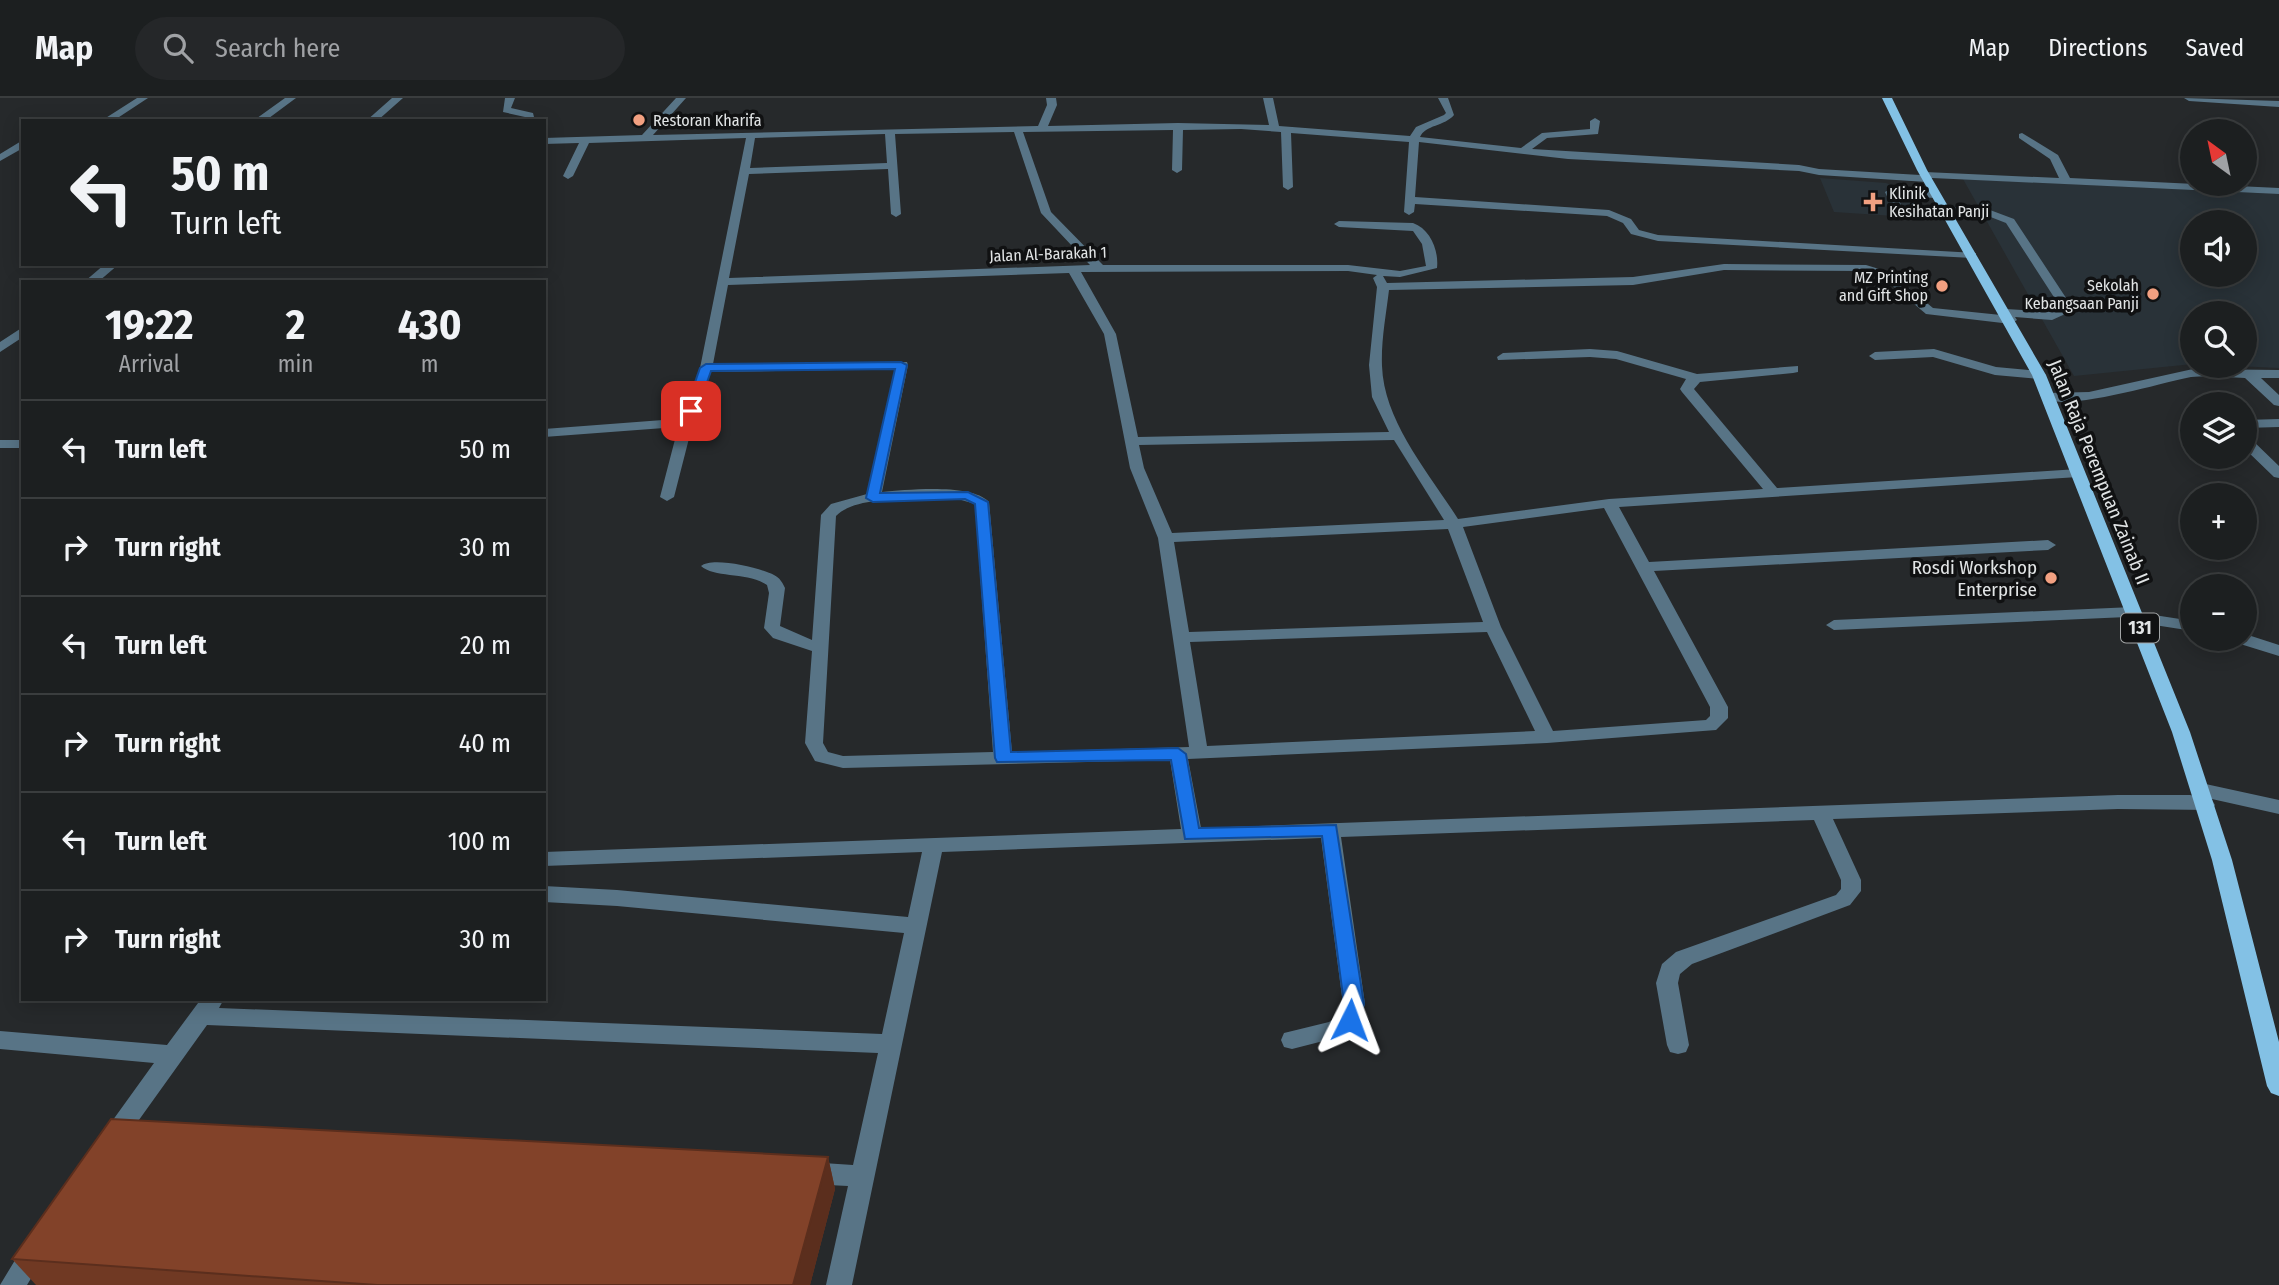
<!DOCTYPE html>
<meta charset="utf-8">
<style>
:root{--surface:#1c1f20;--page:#252729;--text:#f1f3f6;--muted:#a0a2a5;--line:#3a3d3e}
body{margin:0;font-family:"Fira Sans Condensed",sans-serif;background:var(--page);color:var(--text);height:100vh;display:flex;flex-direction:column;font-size:26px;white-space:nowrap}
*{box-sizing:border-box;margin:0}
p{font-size:23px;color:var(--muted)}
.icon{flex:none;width:38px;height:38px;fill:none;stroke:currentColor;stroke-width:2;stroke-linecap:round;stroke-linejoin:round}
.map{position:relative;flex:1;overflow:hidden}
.drawer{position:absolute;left:21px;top:182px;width:525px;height:721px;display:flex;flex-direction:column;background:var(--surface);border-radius:0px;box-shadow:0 4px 18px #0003,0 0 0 2px var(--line)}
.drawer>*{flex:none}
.banner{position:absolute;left:21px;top:21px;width:525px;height:147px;border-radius:0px;box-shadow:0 4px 18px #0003,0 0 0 2px var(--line);background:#1c1f20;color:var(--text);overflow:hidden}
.needle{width:46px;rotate:327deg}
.controls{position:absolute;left:2180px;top:21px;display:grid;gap:14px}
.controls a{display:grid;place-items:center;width:77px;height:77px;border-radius:50%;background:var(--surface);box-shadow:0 4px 18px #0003,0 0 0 2px var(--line);font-size:35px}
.pin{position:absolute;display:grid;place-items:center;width:60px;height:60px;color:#fff;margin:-30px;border-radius:14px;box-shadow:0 4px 10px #0006}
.me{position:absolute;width:77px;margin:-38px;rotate:3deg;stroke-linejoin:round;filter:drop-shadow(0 0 5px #0008)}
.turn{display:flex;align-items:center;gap:24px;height:147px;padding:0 35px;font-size:32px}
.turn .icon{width:91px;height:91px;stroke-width:2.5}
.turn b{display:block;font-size:49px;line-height:60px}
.eta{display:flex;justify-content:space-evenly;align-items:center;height:119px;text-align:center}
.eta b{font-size:42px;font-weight:700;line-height:49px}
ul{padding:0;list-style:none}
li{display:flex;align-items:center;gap:21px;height:98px;padding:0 35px;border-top:2px solid var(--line)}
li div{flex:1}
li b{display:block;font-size:26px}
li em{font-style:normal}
header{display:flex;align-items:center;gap:42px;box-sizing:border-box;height:98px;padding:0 35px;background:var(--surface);border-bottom:2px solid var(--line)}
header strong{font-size:33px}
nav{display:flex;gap:38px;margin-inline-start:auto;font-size:24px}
.search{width:490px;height:63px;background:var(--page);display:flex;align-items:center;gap:18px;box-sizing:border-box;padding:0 24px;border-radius:38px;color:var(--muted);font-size:26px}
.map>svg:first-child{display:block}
</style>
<header>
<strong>Map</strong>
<div class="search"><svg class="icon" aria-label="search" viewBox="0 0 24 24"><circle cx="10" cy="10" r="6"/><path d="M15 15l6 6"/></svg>Search here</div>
<nav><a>Map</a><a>Directions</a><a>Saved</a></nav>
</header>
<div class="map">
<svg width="2279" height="1187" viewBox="0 0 2279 1187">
<rect width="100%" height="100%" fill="#26292b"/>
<path fill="#293238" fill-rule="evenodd" d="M1820 80 1886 85 1910 94 1925 120 1834 114Z
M1963 81 2279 96V270L2236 268H2245V215H2193V266L2074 278ZM2193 124H2245V177H2193Z"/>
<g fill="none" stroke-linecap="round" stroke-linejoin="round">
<path fill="#587486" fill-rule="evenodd" d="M137 0H148L113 23H101Z
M285 0H296L265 23H253Z
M392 0H403L377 23H366Z
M505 0H515L511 10 533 15 535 23H525V19L503 14Z
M676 0H686L653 37 1038 28 1047 7 1046 0H1056L1057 7 1048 28 1178 25 1269 27 1263 0H1273L1279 28 1410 38 1416 29 1444 17 1446 15 1438 0H1448L1454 17C1445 28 1425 27 1420 39L1521 50 1542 35 1590 31V23L1595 20 1600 23 1598 36 1547 40 1532 51 1799 67 1819 71 1920 77 1925 74 2059 80 2050 61 2019 40V36L2022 35 2058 57 2070 80 2279 90V96L1932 80 1927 84 1819 77 1799 73 1568 61 1419 44 1415 99 1609 112 1631 121 1639 132 1658 137 1976 155V159L1972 160 1658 143 1631 136 1623 125 1607 118 1415 106 1414 114 1409 117 1404 114 1409 44 1291 35 1293 89 1288 92 1283 89 1281 34 1241 31 1183 32 1182 72 1177 75 1172 72 1173 32 1023 34 1051 114 1103 167H1348L1400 173 1426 168 1422 146 1413 133 1339 129 1334 126 1339 123 1413 125C1430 131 1439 152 1437 170L1400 179 1383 178 1387 185 1633 179 1724 166 1866 167 1889 174 1933 210 2001 217 2002 212 2006 211 2051 214 2061 210 2006 125 1988 118 1953 115 1948 119 1894 114 1885 94 1890 91 1936 94 1941 97 1936 100 1897 98 1902 109 1940 112 1945 108 1990 112 2014 121 2074 212 2052 222 2015 219 2017 222 2011 226 1926 216 1881 178 1865 173 1724 172 1633 187 1389 192C1386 217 1381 243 1382 268 1384 324 1429 375 1458 421L1609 401 1763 391 1682 294 1680 291 1686 281 1616 261 1590 259 1498 262 1497 259 1503 255 1590 251 1617 253 1697 276 1798 268V274L1793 275 1700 284 1694 291 1777 390 2078 371 2085 375 2078 379 1619 409 1649 464 2048 442 2056 447 2048 452 1654 473 1728 609V620L1716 632 1547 645 1188 661 1201 730 2118 697H2190L2212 702 2215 707 2212 712 2118 711 1833 721 1861 782V793L1850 807 1692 866 1680 876 1678 885 1689 947 1686 954 1678 956 1670 954 1667 947 1656 885 1662 866 1676 854 1836 797 1841 791V782L1814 722 1341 739 1365 906 1358 928 1343 938 1292 951 1284 949 1281 942 1284 935 1329 924 1340 917 1343 906 1321 740 942 754 852 1187H826L848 1088 808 1086 799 1083 796 1075 799 1067 808 1064 853 1067 878 955 207 927 121 1047 113 1050 105 1047 101 1040 105 1033 154 965 0 951V933L167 947 201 901H224L219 910 882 936 904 835 617 808 544 804V788L617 792 908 819 922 754 544 768V754L1181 731 1170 662 843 670 815 663 805 645 812 553 773 540 764 530 769 495 767 487C748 474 714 480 701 468 712 458 761 470 774 477 780 480 782 484 785 490L780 528 812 542 821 417 831 406 867 396 895 271 711 274 695 317 674 399 667 403 660 399 679 326 664 330 544 339V331L663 322 677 318 685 311 700 270 746 40 589 45 573 78 568 81 563 78 579 45 544 46V40L642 37ZM1014 34 1041 115 1090 167 729 180 749 76 888 71 891 116 896 119 901 116 895 36ZM885 36 887 65 750 70 755 40ZM1348 173 1377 177 1373 180 1377 189 1369 267 1372 299 1389 334 1138 339 1116 236 1081 174ZM1069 175 1104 236 1130 370 1158 440 1189 649 1012 654 989 404C971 385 907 392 882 394L908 267 907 264 713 266 728 187ZM1394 342 1444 422 1172 435 1144 370 1139 347ZM958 401 975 406 993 654 843 658 828 654 823 645 836 418C858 395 928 402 958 401ZM1604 410 1710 609V618L1706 622 1553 633 1501 529 1463 429ZM1448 431 1483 524 1189 534 1174 444ZM1487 534 1535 633 1207 648 1190 544Z
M2184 0 2279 3V9L2189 3Z
M23 42V50L0 63V56Z
M105 166H119L98 184H84Z
M23 229V239L0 254V244Z
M1934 251 1996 269 2039 273 2046 277 2039 281 1995 277 1933 259 1875 262 1869 258 1875 254Z
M2193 271 2279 272V280H2261L2279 297V308L2274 307 2245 280C2228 279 2208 277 2191 279 2163 284 2061 316 2041 299L2048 295 2089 294Z
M2279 321V329L2245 330V322Z
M2245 339 2250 340 2279 368V380L2274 379 2245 351Z
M0 342H23V350H0Z
M2133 509 2139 511 2141 515 2193 523V533L2135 524 2127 519 1834 532 1826 527 1834 522Z
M2245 536 2279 547V558L2237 545 2235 541H2245Z
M2201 685 2279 702V716L2194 697 2192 692 2194 687Z
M35 1140 44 1144 48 1152 27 1187H0L26 1144Z"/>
<path fill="#83c1e5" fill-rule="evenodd" d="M1882 0H1892L1927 72 2046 277 2190 634 2232 762 2279 944V998L2271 995 2267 988 2212 762 2172 634 2032 277 1917 72Z"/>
</g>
<path fill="#703923" d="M828 1059 835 1091 810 1187H36L12 1161Z"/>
<path fill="#5b2e1d" d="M828 1059 835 1091 810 1187H793Z"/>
<path fill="#824229" stroke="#5b2e1d" stroke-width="2" d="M111 1021 828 1059 793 1187H377L12 1161Z"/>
<path fill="#1a73e8" stroke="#114b97" stroke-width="2" d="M901 264 907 267 880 395 968 394 988 404 1011 654 1178 650 1186 656 1199 730 1336 727 1364 906 1357 928 1350 930 1343 928 1340 922 1344 906 1322 738 1185 741 1171 662 997 664 995 660 975 406 965 401 873 404 866 400 895 271 711 273 697 313 691 316 685 313 700 270 706 266Z"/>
<g fill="#f2a081" stroke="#101112" stroke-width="2.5">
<circle cx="639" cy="22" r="7"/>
<path d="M1869.5 93.5h7v7h7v7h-7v7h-7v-7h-7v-7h7z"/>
<circle cx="1942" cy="188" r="7"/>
<circle cx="2153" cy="196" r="7"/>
<circle cx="2051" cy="480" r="7"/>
</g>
<g text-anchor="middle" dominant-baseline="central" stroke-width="7" stroke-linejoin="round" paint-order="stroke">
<g font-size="16" fill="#e1e4e5" stroke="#101112" text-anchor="start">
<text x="653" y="22">Restoran Kharifa</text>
<text x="1889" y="95">Klinik<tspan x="1889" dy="18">Kesihatan Panji</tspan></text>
<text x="1928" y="179" text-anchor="end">MZ Printing<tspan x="1928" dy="18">and Gift Shop</tspan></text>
<text x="2139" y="187" text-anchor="end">Sekolah<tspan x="2139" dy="18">Kebangsaan Panji</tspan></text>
</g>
<g font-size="16" fill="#e1e4e5" stroke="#101112">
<text transform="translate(1048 156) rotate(-2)">Jalan Al-Barakah 1</text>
</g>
<rect fill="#101112" stroke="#a2a5a6" stroke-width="2" x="2121" y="515.5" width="38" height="29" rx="5"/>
<g font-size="18" font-weight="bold" fill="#e1e4e5">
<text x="2140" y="530">131</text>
</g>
<g font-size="19" fill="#e1e4e5" stroke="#101112">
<text transform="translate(2099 374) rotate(68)">Jalan Raja Perempuan Zainab II</text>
</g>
<g font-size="19" fill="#e1e4e5" stroke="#101112" text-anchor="end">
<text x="2037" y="469">Rosdi Workshop<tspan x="2037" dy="22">Enterprise</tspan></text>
</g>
</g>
</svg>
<div class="controls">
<a><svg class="needle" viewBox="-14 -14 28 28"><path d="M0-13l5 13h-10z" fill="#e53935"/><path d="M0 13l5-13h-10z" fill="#a0a2a5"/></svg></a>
<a><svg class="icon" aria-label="sound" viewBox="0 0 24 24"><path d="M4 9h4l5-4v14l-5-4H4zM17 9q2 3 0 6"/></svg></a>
<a><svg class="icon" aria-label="search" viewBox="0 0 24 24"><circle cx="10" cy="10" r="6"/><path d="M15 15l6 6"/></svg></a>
<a><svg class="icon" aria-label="layers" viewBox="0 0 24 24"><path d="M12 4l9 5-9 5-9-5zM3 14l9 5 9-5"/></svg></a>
<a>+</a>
<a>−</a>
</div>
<div class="pin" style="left:691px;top:313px;background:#d93025"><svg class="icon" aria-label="arrive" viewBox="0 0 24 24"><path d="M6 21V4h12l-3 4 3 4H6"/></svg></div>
<svg class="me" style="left:1350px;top:922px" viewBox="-20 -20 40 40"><path d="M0-17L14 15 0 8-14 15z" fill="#1a73e8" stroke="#fff" stroke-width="4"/></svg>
<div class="banner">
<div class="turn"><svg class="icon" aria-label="left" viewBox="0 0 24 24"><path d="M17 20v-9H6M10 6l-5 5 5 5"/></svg><div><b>50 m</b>Turn left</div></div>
</div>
<section class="drawer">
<div class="eta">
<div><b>19:22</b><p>Arrival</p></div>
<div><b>2</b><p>min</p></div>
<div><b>430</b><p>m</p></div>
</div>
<ul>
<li><svg class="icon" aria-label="left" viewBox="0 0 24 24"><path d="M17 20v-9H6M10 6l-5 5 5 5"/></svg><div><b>Turn left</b></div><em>50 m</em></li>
<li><svg class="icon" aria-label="right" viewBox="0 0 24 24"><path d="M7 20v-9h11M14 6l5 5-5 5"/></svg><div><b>Turn right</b></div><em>30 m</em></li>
<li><svg class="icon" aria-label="left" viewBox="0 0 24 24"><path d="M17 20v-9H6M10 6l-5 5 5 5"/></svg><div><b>Turn left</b></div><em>20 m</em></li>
<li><svg class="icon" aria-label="right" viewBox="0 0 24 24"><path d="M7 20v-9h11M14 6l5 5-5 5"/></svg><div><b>Turn right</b></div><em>40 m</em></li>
<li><svg class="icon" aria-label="left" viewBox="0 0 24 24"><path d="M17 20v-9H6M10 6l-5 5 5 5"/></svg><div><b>Turn left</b></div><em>100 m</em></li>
<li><svg class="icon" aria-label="right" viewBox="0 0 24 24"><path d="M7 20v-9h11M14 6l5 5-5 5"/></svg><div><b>Turn right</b></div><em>30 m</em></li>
</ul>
</section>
</div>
